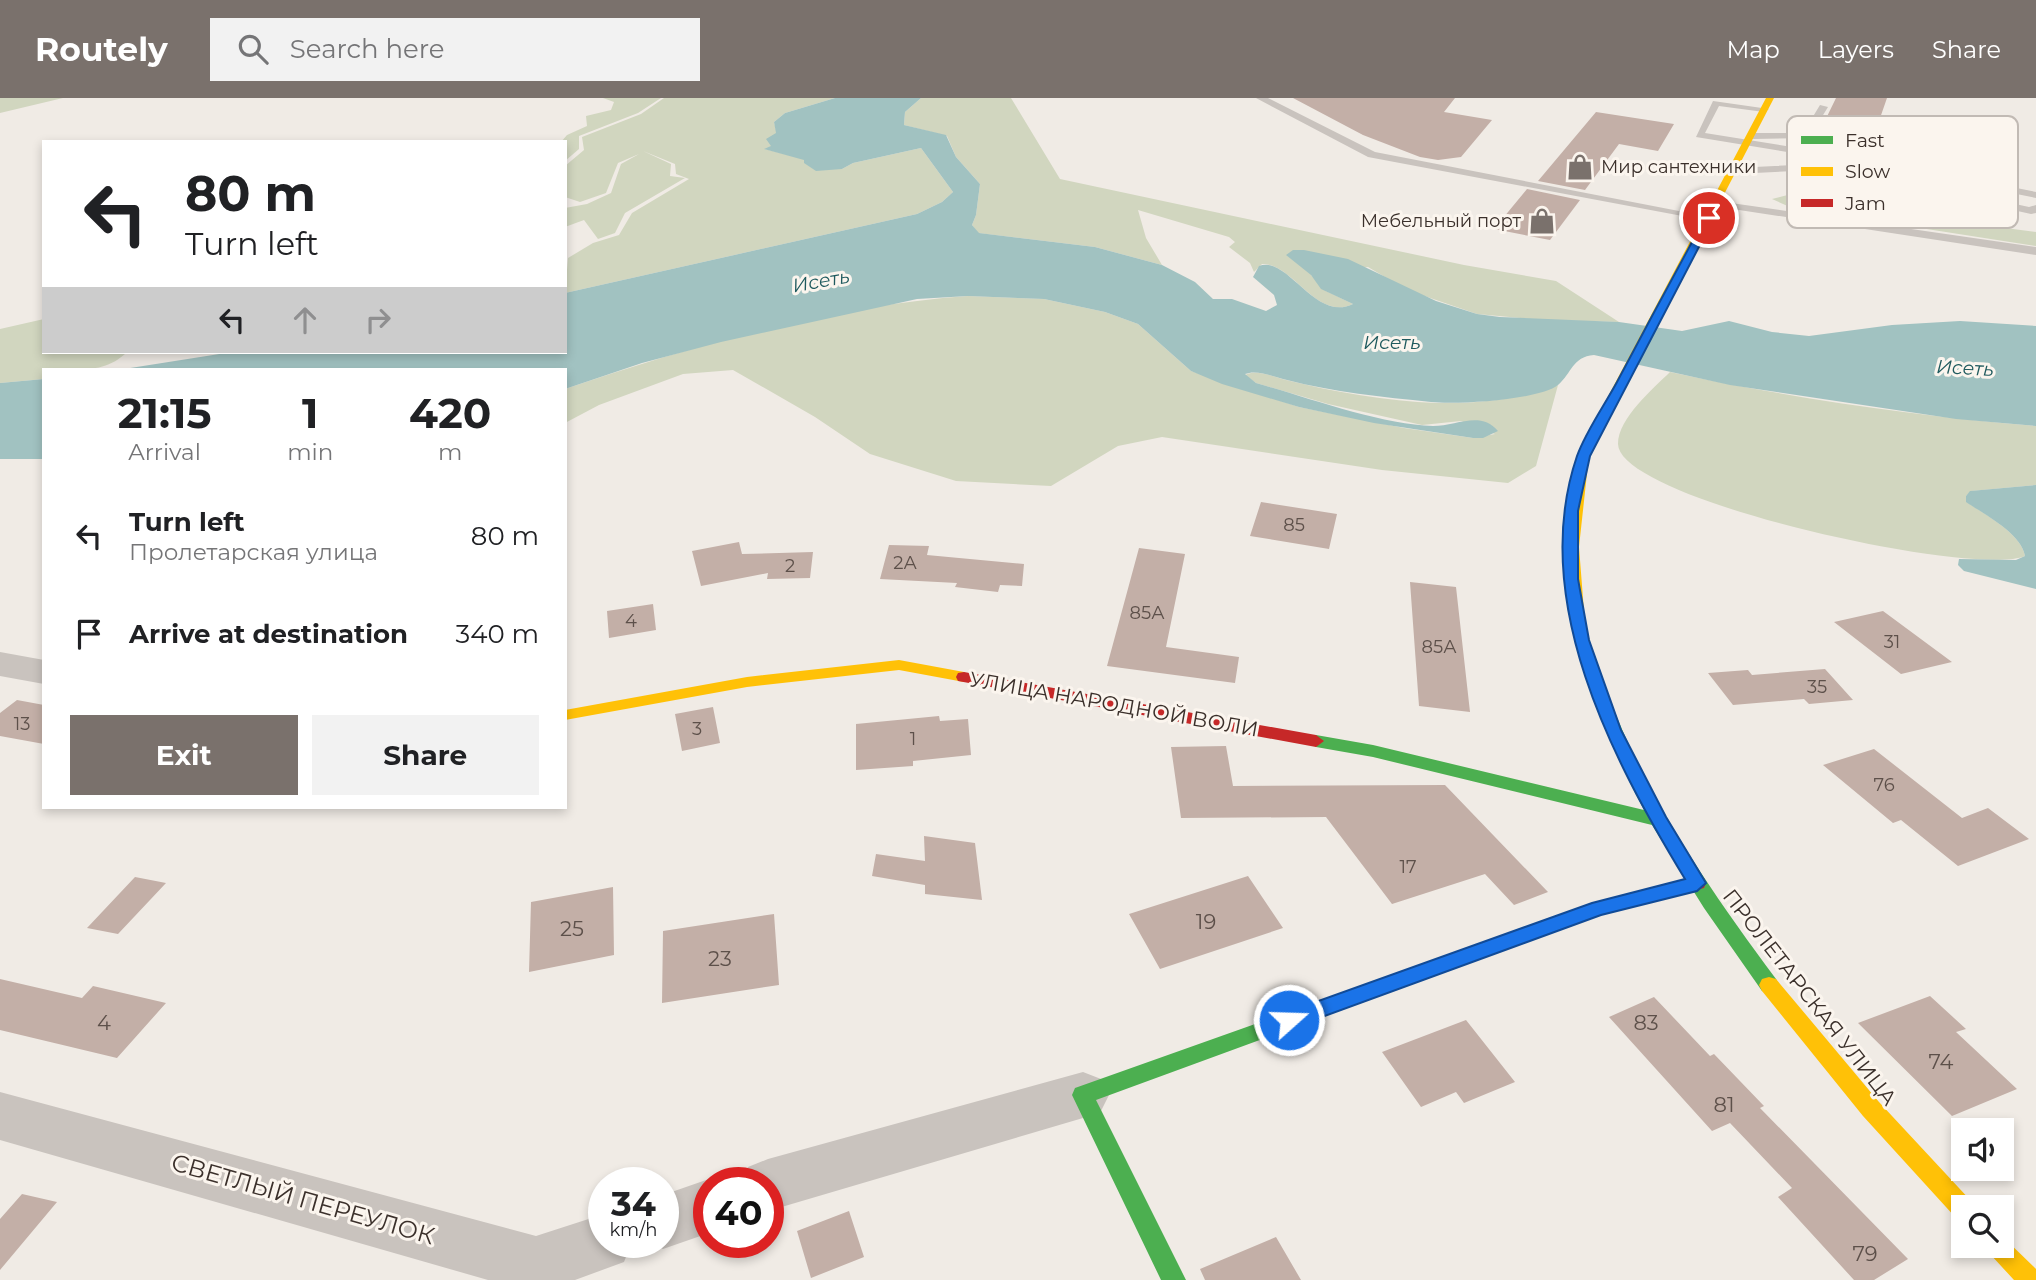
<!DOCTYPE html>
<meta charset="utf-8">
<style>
:root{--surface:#fff;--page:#f2f2f2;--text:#202124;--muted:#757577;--accent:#7a716c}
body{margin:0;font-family:Montserrat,sans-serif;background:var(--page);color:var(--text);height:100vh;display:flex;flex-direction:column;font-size:26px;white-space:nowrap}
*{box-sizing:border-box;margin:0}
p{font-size:23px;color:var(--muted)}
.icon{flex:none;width:38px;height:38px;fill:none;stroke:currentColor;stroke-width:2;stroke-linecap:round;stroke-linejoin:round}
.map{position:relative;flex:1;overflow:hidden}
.side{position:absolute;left:42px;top:270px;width:525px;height:441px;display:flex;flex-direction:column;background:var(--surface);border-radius:0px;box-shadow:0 4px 10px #0003}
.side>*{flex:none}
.hud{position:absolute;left:42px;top:42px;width:525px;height:214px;border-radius:0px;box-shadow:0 4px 10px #0003;background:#fff;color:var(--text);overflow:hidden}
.buttons{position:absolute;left:1951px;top:1020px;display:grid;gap:14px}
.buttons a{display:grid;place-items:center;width:63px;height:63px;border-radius:0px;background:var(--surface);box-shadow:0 4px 10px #0003;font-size:35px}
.speed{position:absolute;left:588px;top:1069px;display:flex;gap:14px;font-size:35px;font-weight:700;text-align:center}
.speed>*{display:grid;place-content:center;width:91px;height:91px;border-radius:50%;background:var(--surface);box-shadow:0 4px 10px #0003;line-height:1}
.speed small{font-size:18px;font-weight:400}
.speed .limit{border:10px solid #d22;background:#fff;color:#111}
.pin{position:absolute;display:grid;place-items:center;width:60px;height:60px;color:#fff;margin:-30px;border:4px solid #fff;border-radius:50%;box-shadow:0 2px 7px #0007}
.me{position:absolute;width:77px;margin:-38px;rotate:70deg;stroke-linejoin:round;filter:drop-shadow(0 0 5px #0008)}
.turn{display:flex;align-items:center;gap:24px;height:147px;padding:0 28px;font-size:32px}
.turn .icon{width:91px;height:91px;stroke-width:2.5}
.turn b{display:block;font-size:49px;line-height:60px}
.lanes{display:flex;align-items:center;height:66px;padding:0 28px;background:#0003;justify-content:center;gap:35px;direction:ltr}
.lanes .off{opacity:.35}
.eta{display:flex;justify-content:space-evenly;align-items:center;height:119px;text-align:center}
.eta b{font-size:42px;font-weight:700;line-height:49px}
.button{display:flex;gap:14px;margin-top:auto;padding:14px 28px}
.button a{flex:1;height:80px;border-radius:0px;background:var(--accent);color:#fff;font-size:28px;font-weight:700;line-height:80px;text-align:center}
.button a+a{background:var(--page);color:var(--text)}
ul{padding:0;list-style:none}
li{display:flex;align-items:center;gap:21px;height:98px;padding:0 28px}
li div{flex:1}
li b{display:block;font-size:26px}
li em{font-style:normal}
header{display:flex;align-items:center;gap:42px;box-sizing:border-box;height:98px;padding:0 35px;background:var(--accent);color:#fff}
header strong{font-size:33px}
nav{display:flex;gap:38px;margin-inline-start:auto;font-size:24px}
.search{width:490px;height:63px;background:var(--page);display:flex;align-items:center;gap:18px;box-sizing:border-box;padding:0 24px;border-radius:0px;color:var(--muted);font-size:26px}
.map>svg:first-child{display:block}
</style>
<header>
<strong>Routely</strong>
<div class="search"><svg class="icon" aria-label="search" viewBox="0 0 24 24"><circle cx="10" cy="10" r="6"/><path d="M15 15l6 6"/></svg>Search here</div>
<nav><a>Map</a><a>Layers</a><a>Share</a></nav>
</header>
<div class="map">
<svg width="2036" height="1182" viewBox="0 0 2036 1182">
<rect width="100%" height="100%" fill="#f0ebe5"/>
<path fill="#d1d6bf" d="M0 0H63L0 15Z
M603 0H661L638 15 579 38V51L565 63V44H561L567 37 587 28 586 18 611 12 614 4Z
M664 0H835L785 15 774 24 777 36 771 49 765 51 842 71 853 65 921 50 953 94 942 104 917 116 565 195 568 160 593 145 619 137 632 115 689 81 676 76 675 66 643 53 671 66 670 78 685 80 625 115 615 135 598 141 584 122 565 129V110L587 106 611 95 621 66 639 56 618 65 606 95 580 104 565 99V68L584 52 582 39 641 16Z
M921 0H1011L1060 81 1464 167 1556 183 1619 224 1541 222 1477 216 1407 192 1368 169 1311 177 1326 193 1353 206C1317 224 1293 165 1262 166L1254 174 1250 165 1229 149 1235 144 1229 139 1138 112 1146 140 1162 167 1095 149 978 135 972 127 976 117 980 86 956 59 947 38 904 27 905 14Z
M1856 91C1915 112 1974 127 2036 134V148L1792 110 1772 101 1799 94Z
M968 198 1044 201 1105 214 1138 226 1191 273 1299 309 1404 330 1473 340 1495 336 1461 323 1422 327 1328 306 1256 285 1245 277C1257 271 1274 279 1286 282 1334 294 1387 303 1436 305 1477 306 1520 301 1558 287L1536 368 1508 385 1382 372 1162 339 1118 348 1051 388 956 383 870 356 815 319 733 272 683 276 599 307 565 325V291C692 248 835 207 968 198Z
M44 221V254H127C104 277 74 271 44 271V281L0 285V231Z
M1670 274C1791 300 1914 318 2036 328V387L1971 393 1966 398 1967 404C1985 417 2021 435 2025 458 1974 480 1619 402 1618 346 1618 320 1654 290 1670 274Z"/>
<path fill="#a1c2c1" d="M835 0H921L905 14 904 27 946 37 956 59 980 86 976 117 972 127 979 135 1095 149 1162 167 1195 184 1213 201H1232L1266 213 1277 207 1274 197 1253 179 1259 168C1288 157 1315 225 1353 206L1321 191 1311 177 1286 157 1293 152H1304L1348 161 1436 203 1477 216 1500 219 1619 224 1682 233 1729 223 1772 234 1809 238 1892 227 1960 223 2036 228V328L1956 321 1730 287 1594 257C1572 259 1572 275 1558 287 1539 302 1456 307 1431 304 1383 299 1333 294 1287 282 1274 279 1257 271 1245 276L1256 285C1306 299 1382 327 1433 328 1456 328 1481 312 1498 333L1483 340H1473L1374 325 1299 309 1222 286 1191 273 1138 226 1105 214 1044 201 968 198 917 201 721 244 642 265 565 291V271H124L232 254H565V195L917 116 942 104 953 94 921 50 853 65 842 71 816 73 804 65V62L764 51 771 48 766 41 776 35 774 24 785 15Z
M44 281V361H0V285Z
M2036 387V491L1964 473 1958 467 1959 461 2016 462 2025 458C2021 435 1985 417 1966 404V398L1970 393Z"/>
<path fill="#c3afa7" d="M1293 0H1455L1444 14 1492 22 1461 59 1438 62 1420 59 1363 37Z
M1836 0H1887L1871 46 1818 37Z
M1596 14 1674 26 1658 53 1619 46 1585 92 1538 83Z
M1527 91 1580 102 1550 142 1494 131Z
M1261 404 1337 416 1329 451 1250 438Z
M739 444 742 456 813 454 810 480 767 481 768 475 701 488 692 453Z
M889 447 929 448 927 457 1024 466 1022 488 1000 487 998 494 955 489 957 485 880 481Z
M1139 450 1185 456 1166 549 1239 559 1235 585 1107 568Z
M1410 484 1456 489 1470 614 1419 608Z
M653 506 656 532 609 540 607 513Z
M1883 513 1952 564 1901 576 1834 524Z
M1825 571 1853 602 1809 606 1804 601 1733 607 1708 575 1748 572 1752 577Z
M17 602 44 607V646L0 638V615Z
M713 609 720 645 682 653 675 616Z
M939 618 940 623 968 621 971 657 913 663V668L856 672V626Z
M1226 648 1233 688 1445 687 1548 794 1514 807 1485 776 1392 806 1326 719 1181 720 1171 649Z
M1874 651 1962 720 1988 710 2029 741 1958 768 1901 722 1893 725 1823 667Z
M924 738 975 745 982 802 925 796V787L872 778 876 756 925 763Z
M1248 778 1283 830 1160 871 1129 816Z
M135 779 166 785 118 836 87 830Z
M613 789 614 857 529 874 531 804Z
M774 816 779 887 662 905 663 833Z
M0 881 82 900 93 888 166 905 117 960 0 932Z
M1930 898 1966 931 1956 934 2017 991 1952 1018 1858 925Z
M1654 899 1710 958 1714 956 1764 1008 1760 1010 1908 1161 1874 1182H1854L1778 1099 1792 1090 1730 1025 1712 1033 1609 919Z
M1466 922 1515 984 1464 1005 1456 994 1421 1009 1382 954Z
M22 1096 57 1104 0 1172V1121Z
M849 1113 864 1159 811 1180 797 1133Z
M1276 1139 1301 1182H1205L1200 1171Z"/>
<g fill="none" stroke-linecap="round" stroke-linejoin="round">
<path fill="#c9c3be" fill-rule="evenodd" d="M1256 0H1268L1375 54 1715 120 1709 123 1368 59Z
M1713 3 1769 11 1764 14 1719 8 1705 35 1897 66 2036 94V100L1897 72 1696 39Z
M1820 7 1828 9 1809 40 1753 41 1748 38 1753 35H1803Z
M1795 67 1918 85 2029 109 2036 107V115L2031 116 1918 91 1795 73 1734 76 1729 73 1734 70Z
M1717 103 2036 149V157L1713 108 1711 106Z"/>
<path fill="#c9c3be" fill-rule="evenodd" d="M0 554 44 562V586L0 578Z
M1083 974 1101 981 1109 997 1101 1013 1083 1020 768 1113V1085H741L748 1069 768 1061Z
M0 994 536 1138 604 1116V1144H632L624 1164 575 1182H488L0 1042Z
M709 1081 719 1085H709V1135L663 1151 646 1144H663V1097Z"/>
<path fill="#4caf50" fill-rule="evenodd" d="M1578 521 1585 526C1622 663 1692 768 1776 881L1779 887 1776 893 1769 895 1762 893 1704 810 1652 727 1373 659 1316 649 1308 643 1316 637 1373 647 1644 712C1612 652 1587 592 1571 526Z
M1564 816 1571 818 1573 823 1571 828 1096 1002 1186 1182H1161L1072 997 1075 990Z"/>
<path fill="#ffc107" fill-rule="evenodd" d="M1766 0H1774L1589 357 1579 449 1585 526 1583 529H1573L1565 449 1577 357Z
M899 562 964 574 972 579 964 584 899 572 747 589 565 622V612L747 579Z
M1769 879 1776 881 1879 1004 1972 1104 1974 1110H1964V1123L1956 1120 1863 1018 1762 893 1759 887 1762 881Z
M2002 1138 2036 1171V1182H2014L1990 1156 1986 1148H2002Z"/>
<path fill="#c62828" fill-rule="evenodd" d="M964 574 1316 637 1324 643 1316 649 958 583 956 579 958 575Z
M1697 778 1704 780 1706 785 1704 790 1602 817 1564 830 1557 828 1555 823 1557 818 1599 803Z"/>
</g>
<path fill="#1a73e8" stroke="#114b97" stroke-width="2" d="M1709 118 1714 120 1590 358 1578 413V481L1589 542 1621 632 1666 719 1706 785 1697 793 1601 817 1289 931 1282 928 1279 922 1282 916 1592 805 1685 781C1612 661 1528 502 1577 358 1586 333 1604 308 1617 284 1646 229 1675 175 1705 120Z"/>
<defs>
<g id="shop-bare" transform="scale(2.1)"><path d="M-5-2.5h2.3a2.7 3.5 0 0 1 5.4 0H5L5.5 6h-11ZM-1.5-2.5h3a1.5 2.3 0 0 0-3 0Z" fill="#7a716c" stroke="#fbf5ee" stroke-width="2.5" paint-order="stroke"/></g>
</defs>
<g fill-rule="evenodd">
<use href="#shop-bare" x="1580" y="69"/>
<use href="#shop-bare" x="1542" y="123"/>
</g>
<g text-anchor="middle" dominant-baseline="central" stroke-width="6" stroke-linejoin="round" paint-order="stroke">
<g font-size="18" fill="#3b302b" stroke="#fbf5ee" text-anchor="start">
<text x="1601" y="69">Мир сантехники</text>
<text x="1521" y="123" text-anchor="end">Мебельный порт</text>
</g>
<g font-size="18" fill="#5d504a">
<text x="1294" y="427">85</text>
<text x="905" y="465">2А</text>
<text x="790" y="468">2</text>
<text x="1147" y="515">85А</text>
<text x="631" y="523">4</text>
<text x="1892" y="544">31</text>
<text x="1439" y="549">85А</text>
<text x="1817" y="589">35</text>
<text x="22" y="626">13</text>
<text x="697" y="631">3</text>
<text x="913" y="641">1</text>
<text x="1884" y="687">76</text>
<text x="1408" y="769">17</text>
</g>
<g font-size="19" font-style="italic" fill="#1f5a5e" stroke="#fbf5ee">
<text transform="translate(821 183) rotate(-10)">Исеть</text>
<text x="1392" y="244">Исеть</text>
<text transform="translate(1965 270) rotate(3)">Исеть</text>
</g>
<g font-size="21" fill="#3b302b" stroke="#fbf5ee">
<text transform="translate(1114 606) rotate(10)">УЛИЦА НАРОДНОЙ ВОЛИ</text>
<text transform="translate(1810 899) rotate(52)">ПРОЛЕТАРСКАЯ УЛИЦА</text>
</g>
<g font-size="21" fill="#5d504a">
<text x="1206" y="823">19</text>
<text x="572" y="830">25</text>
<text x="720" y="860">23</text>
<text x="104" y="924">4</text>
<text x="1646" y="924">83</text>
<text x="1941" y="963">74</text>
<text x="1724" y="1006">81</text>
<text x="1865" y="1155">79</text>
</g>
<g font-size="24" fill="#3b302b" stroke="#fbf5ee">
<text transform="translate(303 1101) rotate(16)">СВЕТЛЫЙ ПЕРЕУЛОК</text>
</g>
</g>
<rect x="1787" y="18" width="231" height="112" rx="10" fill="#fbf5ee" stroke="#c1bab4" stroke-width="2"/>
<rect x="1801" y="38" width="32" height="8" fill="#4caf50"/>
<rect x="1801" y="69" width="32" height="9" fill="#ffc107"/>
<rect x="1801" y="101" width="32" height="8" fill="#c62828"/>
<g font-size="19" fill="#3b302b">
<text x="1845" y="49">Fast</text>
<text x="1845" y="80">Slow</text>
<text x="1845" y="112">Jam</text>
</g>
</svg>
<div class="buttons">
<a><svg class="icon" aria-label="sound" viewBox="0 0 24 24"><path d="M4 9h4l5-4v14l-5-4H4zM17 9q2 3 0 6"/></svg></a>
<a><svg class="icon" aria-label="search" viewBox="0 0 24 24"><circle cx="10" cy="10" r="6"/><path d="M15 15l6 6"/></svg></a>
</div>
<div class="speed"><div>34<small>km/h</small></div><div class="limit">40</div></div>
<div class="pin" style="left:1709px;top:120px;background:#d93025"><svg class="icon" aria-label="arrive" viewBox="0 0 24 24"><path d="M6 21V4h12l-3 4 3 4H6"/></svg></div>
<svg class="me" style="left:1289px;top:922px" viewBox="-20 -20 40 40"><circle r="17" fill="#1a73e8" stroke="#fff" stroke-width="3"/><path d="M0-11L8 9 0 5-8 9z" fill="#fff"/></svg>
<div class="hud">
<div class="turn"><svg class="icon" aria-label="left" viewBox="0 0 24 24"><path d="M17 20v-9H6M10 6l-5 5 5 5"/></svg><div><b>80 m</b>Turn left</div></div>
<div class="lanes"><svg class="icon" aria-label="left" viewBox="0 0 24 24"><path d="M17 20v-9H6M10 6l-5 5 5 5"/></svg><svg class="icon off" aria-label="ahead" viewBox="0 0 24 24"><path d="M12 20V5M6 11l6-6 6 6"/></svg><svg class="icon off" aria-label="right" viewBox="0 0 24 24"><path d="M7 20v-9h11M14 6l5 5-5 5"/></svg></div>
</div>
<section class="side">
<div class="eta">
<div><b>21:15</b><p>Arrival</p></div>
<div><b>1</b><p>min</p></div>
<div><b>420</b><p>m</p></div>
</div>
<ul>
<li><svg class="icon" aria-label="left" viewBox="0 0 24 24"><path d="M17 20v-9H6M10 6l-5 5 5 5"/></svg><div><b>Turn left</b><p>Пролетарская улица</p></div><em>80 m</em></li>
<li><svg class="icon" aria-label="arrive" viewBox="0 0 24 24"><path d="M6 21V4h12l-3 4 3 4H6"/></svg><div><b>Arrive at destination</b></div><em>340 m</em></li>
</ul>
<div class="button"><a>Exit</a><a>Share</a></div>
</section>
</div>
